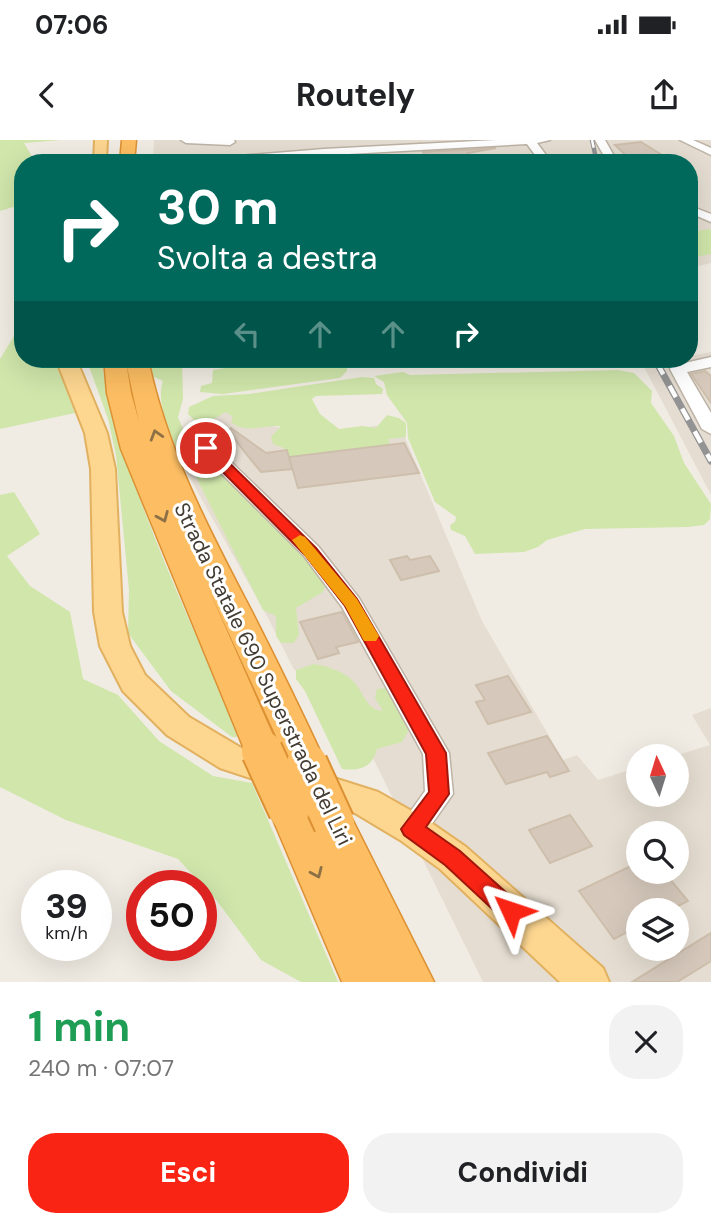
<!DOCTYPE html>
<html lang="it">
<meta charset="utf-8">
<style>
:root{--surface:#fff;--page:#f2f2f2;--text:#202124;--muted:#757577;--accent:#f92413}
body{margin:0;font-family:"DM Sans",sans-serif;background:var(--page);color:var(--text);height:100vh;display:flex;flex-direction:column;font-size:26px;white-space:nowrap}
*{box-sizing:border-box;margin:0}
p{font-size:23px;color:var(--muted)}
.icon{flex:none;width:38px;height:38px;fill:none;stroke:currentColor;stroke-width:2;stroke-linecap:round;stroke-linejoin:round}
.map{position:relative;height:842px;overflow:hidden}
.details{display:flex;flex-direction:column;background:var(--surface);flex:1}
.details>*{flex:none}
.banner{position:absolute;left:14px;top:14px;width:684px;height:214px;border-radius:28px;box-shadow:0 7px 28px #0002;background:#00695c;color:#fff;overflow:hidden}
.needle{width:46px;rotate:356deg}
.fabs{position:absolute;left:626px;top:604px;display:grid;gap:14px}
.fabs a{display:grid;place-items:center;width:63px;height:63px;border-radius:50%;background:var(--surface);box-shadow:0 7px 28px #0002;font-size:35px}
.speed{position:absolute;left:21px;top:730px;display:flex;gap:14px;font-size:35px;font-weight:700;text-align:center}
.speed>*{display:grid;place-content:center;width:91px;height:91px;border-radius:50%;background:var(--surface);box-shadow:0 7px 28px #0002;line-height:1}
.speed small{font-size:18px;font-weight:400}
.speed .limit{border:10px solid #d22;background:#fff;color:#111}
.pin{position:absolute;display:grid;place-items:center;width:60px;height:60px;color:#fff;margin:-30px;border:4px solid #fff;border-radius:50%;box-shadow:0 2px 7px #0007}
.me{position:absolute;width:77px;margin:-38px;rotate:312deg;stroke-linejoin:round;filter:drop-shadow(0 0 5px #0008)}
.turn{display:flex;align-items:center;gap:24px;height:147px;padding:0 28px;font-size:32px}
.turn .icon{width:91px;height:91px;stroke-width:2.5}
.turn b{display:block;font-size:49px;line-height:60px}
.lanes{display:flex;align-items:center;height:66px;padding:0 28px;background:#0003;justify-content:center;gap:35px;direction:ltr}
.lanes .off{opacity:.35}
.round{display:grid;place-items:center;flex:none;width:74px;height:74px;border-radius:28px;background:var(--page)}
.summary{display:flex;align-items:center;justify-content:space-between;height:119px;padding:0 28px}
h1{font-size:42px;font-weight:700;line-height:52px;color:#1e9e55}
.button{display:flex;gap:14px;margin-top:auto;padding:14px 28px}
.button a{flex:1;height:80px;border-radius:28px;background:var(--accent);color:#fff;font-size:28px;font-weight:700;line-height:80px;text-align:center}
.button a+a{background:var(--page);color:var(--text)}
.status{display:flex;justify-content:space-between;align-items:center;height:49px;padding:0 35px;background:var(--surface);direction:ltr}
.status svg{height:19px;fill:currentColor}
header{display:flex;justify-content:space-between;align-items:center;height:91px;padding:0 28px;background:var(--surface);font-size:32px;font-weight:700}
.map>svg:first-child{display:block}
</style>
<div class="status"><b>07:06</b><svg viewBox="0 0 49 12"><path d="M0 12V9h3v3zM5 12V6h3v6zM10 12V3h3v9zM15 12V0h3v12zM26 1h20v11H26zM47 4h2v5h-2z"/></svg></div>
<header><svg class="icon" aria-label="back" viewBox="0 0 24 24"><path d="M15 5l-7 7 7 7"/></svg>Routely<svg class="icon" aria-label="share" viewBox="0 0 24 24"><path d="M12 15V3M7 8l5-5 5 5M5 13v7h14v-7"/></svg></header>
<div class="map">
<svg width="711" height="842" viewBox="0 0 711 842">
<rect width="100%" height="100%" fill="#f1ece3"/>
<path fill="#e5ddd1" fill-rule="evenodd" d="M154 0H711V123L690 128V23H153Z
M711 212V355L643 225 690 219V216Z
M225 271 303 295 399 283 482 481 563 620 577 615 598 640 639 627V654H677V616H674L710 605 692 575 711 568V842H483L371 614 293 528 268 478 168 299ZM639 693H677V732H639ZM639 770H677V808H639Z"/>
<path fill="#d0e6ab" d="M0 0H61L24 3 36 23H23V64L0 71Z
M711 89V114L690 118V92Z
M23 181V219H55L75 273 0 289V219Z
M83 219H102C106 267 123 314 140 359 169 438 204 515 240 591L237 597H232L171 551 128 493 129 450 116 315 108 279 90 229Z
M150 219H182L183 259 178 277 187 299 316 426 326 442 323 452 296 468 299 494 294 503H281L276 496V476L263 470 196 337C179 320 153 265 163 241L152 236Z
M229 219H259L264 224 284 219H341L347 223V231L340 238 223 254 200 252 201 246 212 243 213 230 225 228Z
M394 219H647L648 221 638 225H446L383 228Z
M618 230 634 233 652 251 651 263 674 296 684 323 711 364 710 379 704 385 688 387 585 389 547 400 538 407 524 412 475 414 465 396 451 390 450 385 455 382 456 377 435 362 408 298 407 283 387 255 384 242 374 236 403 232 410 235Z
M362 237 374 238 376 244 383 249 382 254 316 256 312 259 320 274 339 289 362 286 376 288 387 275 399 278 406 283V297L388 299 390 305 291 318 285 314 284 308 273 304 271 297 280 287 279 286C262 285 245 294 231 282L233 277 226 272 203 285 196 282 188 274 189 267 213 256 249 254Z
M14 352 40 394 7 416 30 446 70 472 83 539 118 555 159 601 213 636 252 643 338 842H301L261 820 217 761 178 719 66 680 0 647V355Z
M314 524C326 526 343 531 352 540 364 551 365 570 383 571L375 558 377 549 386 548 400 553 411 586 402 602 377 609C372 628 360 631 342 629L305 551 296 539V530Z"/>
<path fill="#d6c9bc" stroke="#cebeac" stroke-width="2" d="M641 2 675 23H634L615 5Z
M496 8 468 13 473 17 444 19H426L423 12Z
M705 231 711 236V263L691 234Z
M231 288 266 313 287 310 292 329 261 332 228 291Z
M404 303 419 333 298 348 289 317Z
M407 416 410 420 430 416 439 431 401 440 390 420Z
M342 472 358 502 336 507 339 513 318 519 300 482Z
M508 536 531 572 488 584 476 562 485 560 476 545Z
M547 596 569 631 550 637 547 632 506 644 488 613Z
M570 675 592 706 550 723 529 690Z
M639 722V732H664L688 761 670 770H639V786L614 799 579 751Z
M711 793V821L677 842H632Z"/>
<g fill="none" stroke-linecap="round" stroke-linejoin="round">
<g stroke="#bdb3a6" stroke-width="3">
<path id="minor" d="M181 0H234L235 2 230 5 186 3Z
M496 0H550L537 3 552 23H541L527 4 186 23 191 20 324 9Z
M595 0H605L618 23H608Z
M680 0H693L711 8V15Z
M690 66 711 74V82L690 73Z
M711 217V227L687 232 711 273V294L702 289 670 229 672 226Z
M192 289 198 290 318 406 359 458 445 606 449 613 453 654 422 698 412 701 402 698 398 689 425 651 423 614 342 467 304 416 186 298 183 294 186 290Z"/>
</g>
<g stroke="#e2b160" stroke-width="4">
<path id="major" d="M95 0H107L106 23H94Z
M56 219H76L107 293 115 329 122 472 130 506 145 535 189 577 243 609 378 652 424 678 466 707 603 828 609 842H560L440 729 400 700 355 673 220 628 167 595 123 551 100 506 94 472 91 329 85 293Z"/>
</g>
<g stroke="#dc9133" stroke-width="3">
<path id="highway" d="M122 0H136L134 23H120Z
M104 219H148C167 310 208 388 251 470 277 521 302 572 326 624L320 635 307 639 294 635 208 448 280 611 275 621 262 626 249 621 121 309 107 253ZM126 222 139 282 131 253Z
M289 653 303 658 314 683 320 671 334 666 348 671 434 842H342L269 670 275 658Z"/>
</g>
<use href="#minor" fill="#fff" fill-rule="evenodd"/>
<use href="#major" fill="#fdd690" fill-rule="evenodd"/>
<use href="#highway" fill="#fdbe63" fill-rule="evenodd"/>
<g stroke="#939393" stroke-width="4.5">
<path id="rail-far2" d="M592 0 597 23"/>
</g>
<g stroke="#939393" stroke-width="5">
<path id="rail-far1" d="M655 219 658 225"/>
</g>
<g stroke="#939393" stroke-width="7">
<path id="rail" d="M657 223 711 321"/>
</g>
<use href="#rail-far2" stroke="#fff" stroke-width="2.5" stroke-dasharray="8" stroke-linecap="butt"/>
<use href="#rail-far1" stroke="#fff" stroke-width="3.5" stroke-dasharray="10" stroke-linecap="butt"/>
<use href="#rail" stroke="#fff" stroke-width="4.5" stroke-dasharray="13" stroke-linecap="butt"/>
<g stroke="#dc9133" stroke-width="44" stroke-linecap="butt">
<path id="highway-bridge" d="M262 611 289 670
M307 624 334 683"/>
</g>
<use href="#highway-bridge" stroke="#fdbe63" stroke-width="40"/>
</g>
<defs><path id="oneway-chevron" d="M-2-3.5L2.5 0L-2 3.5" fill="none" stroke-width="1.6" stroke-linecap="round" stroke-linejoin="round" transform="scale(1.75)"/></defs>
<g stroke="#8d7046">
<use href="#oneway-chevron" transform="translate(156 295) rotate(-107)"/>
<use href="#oneway-chevron" transform="translate(163 377) rotate(67)"/>
<use href="#oneway-chevron" transform="translate(317 733) rotate(66)"/>
</g>
<path fill="#f92413" stroke="#a2170c" stroke-width="2" d="M206 304 211 305 316 408 357 459 446 613 449 654 426 687 460 711 519 764 523 771 519 779 511 782 503 779 445 725 404 695 401 689 429 652 426 614 345 466 305 415 202 311 200 308Z"/>
<path fill="#f59e0b" d="M300 395 305 397 357 459 379 496 376 501H364L345 466 292 400Z"/>
<g text-anchor="middle" dominant-baseline="central" stroke-width="6" stroke-linejoin="round" paint-order="stroke">
<g font-size="21" fill="#433c33" stroke="#fff">
<text transform="translate(263 534) rotate(64)">Strada Statale 690 Superstrada del Liri</text>
</g>
</g>
</svg>
<div class="fabs">
<a><svg class="needle" viewBox="-14 -14 28 28"><path d="M0-13l5 13h-10z" fill="#e53935"/><path d="M0 13l5-13h-10z" fill="#757577"/></svg></a>
<a><svg class="icon" aria-label="search" viewBox="0 0 24 24"><circle cx="10" cy="10" r="6"/><path d="M15 15l6 6"/></svg></a>
<a><svg class="icon" aria-label="layers" viewBox="0 0 24 24"><path d="M12 4l9 5-9 5-9-5zM3 14l9 5 9-5"/></svg></a>
</div>
<div class="speed"><div>39<small>km/h</small></div><div class="limit">50</div></div>
<div class="pin" style="left:206px;top:308px;background:#d93025"><svg class="icon" aria-label="arrive" viewBox="0 0 24 24"><path d="M6 21V4h12l-3 4 3 4H6"/></svg></div>
<svg class="me" style="left:511px;top:771px" viewBox="-20 -20 40 40"><path d="M0-17L14 15 0 8-14 15z" fill="#f92413" stroke="#fff" stroke-width="4"/></svg>
<div class="banner">
<div class="turn"><svg class="icon" aria-label="right" viewBox="0 0 24 24"><path d="M7 20v-9h11M14 6l5 5-5 5"/></svg><div><b>30 m</b>Svolta a destra</div></div>
<div class="lanes"><svg class="icon off" aria-label="left" viewBox="0 0 24 24"><path d="M17 20v-9H6M10 6l-5 5 5 5"/></svg><svg class="icon off" aria-label="ahead" viewBox="0 0 24 24"><path d="M12 20V5M6 11l6-6 6 6"/></svg><svg class="icon off" aria-label="ahead" viewBox="0 0 24 24"><path d="M12 20V5M6 11l6-6 6 6"/></svg><svg class="icon" aria-label="right" viewBox="0 0 24 24"><path d="M7 20v-9h11M14 6l5 5-5 5"/></svg></div>
</div>
</div>
<section class="details">
<div class="summary"><div><h1>1 min</h1><p>240 m · 07:07</p></div><a class="round"><svg class="icon" aria-label="close" viewBox="0 0 24 24"><path d="M6 6l12 12M18 6L6 18"/></svg></a></div>
<div class="button"><a>Esci</a><a>Condividi</a></div>
</section>
